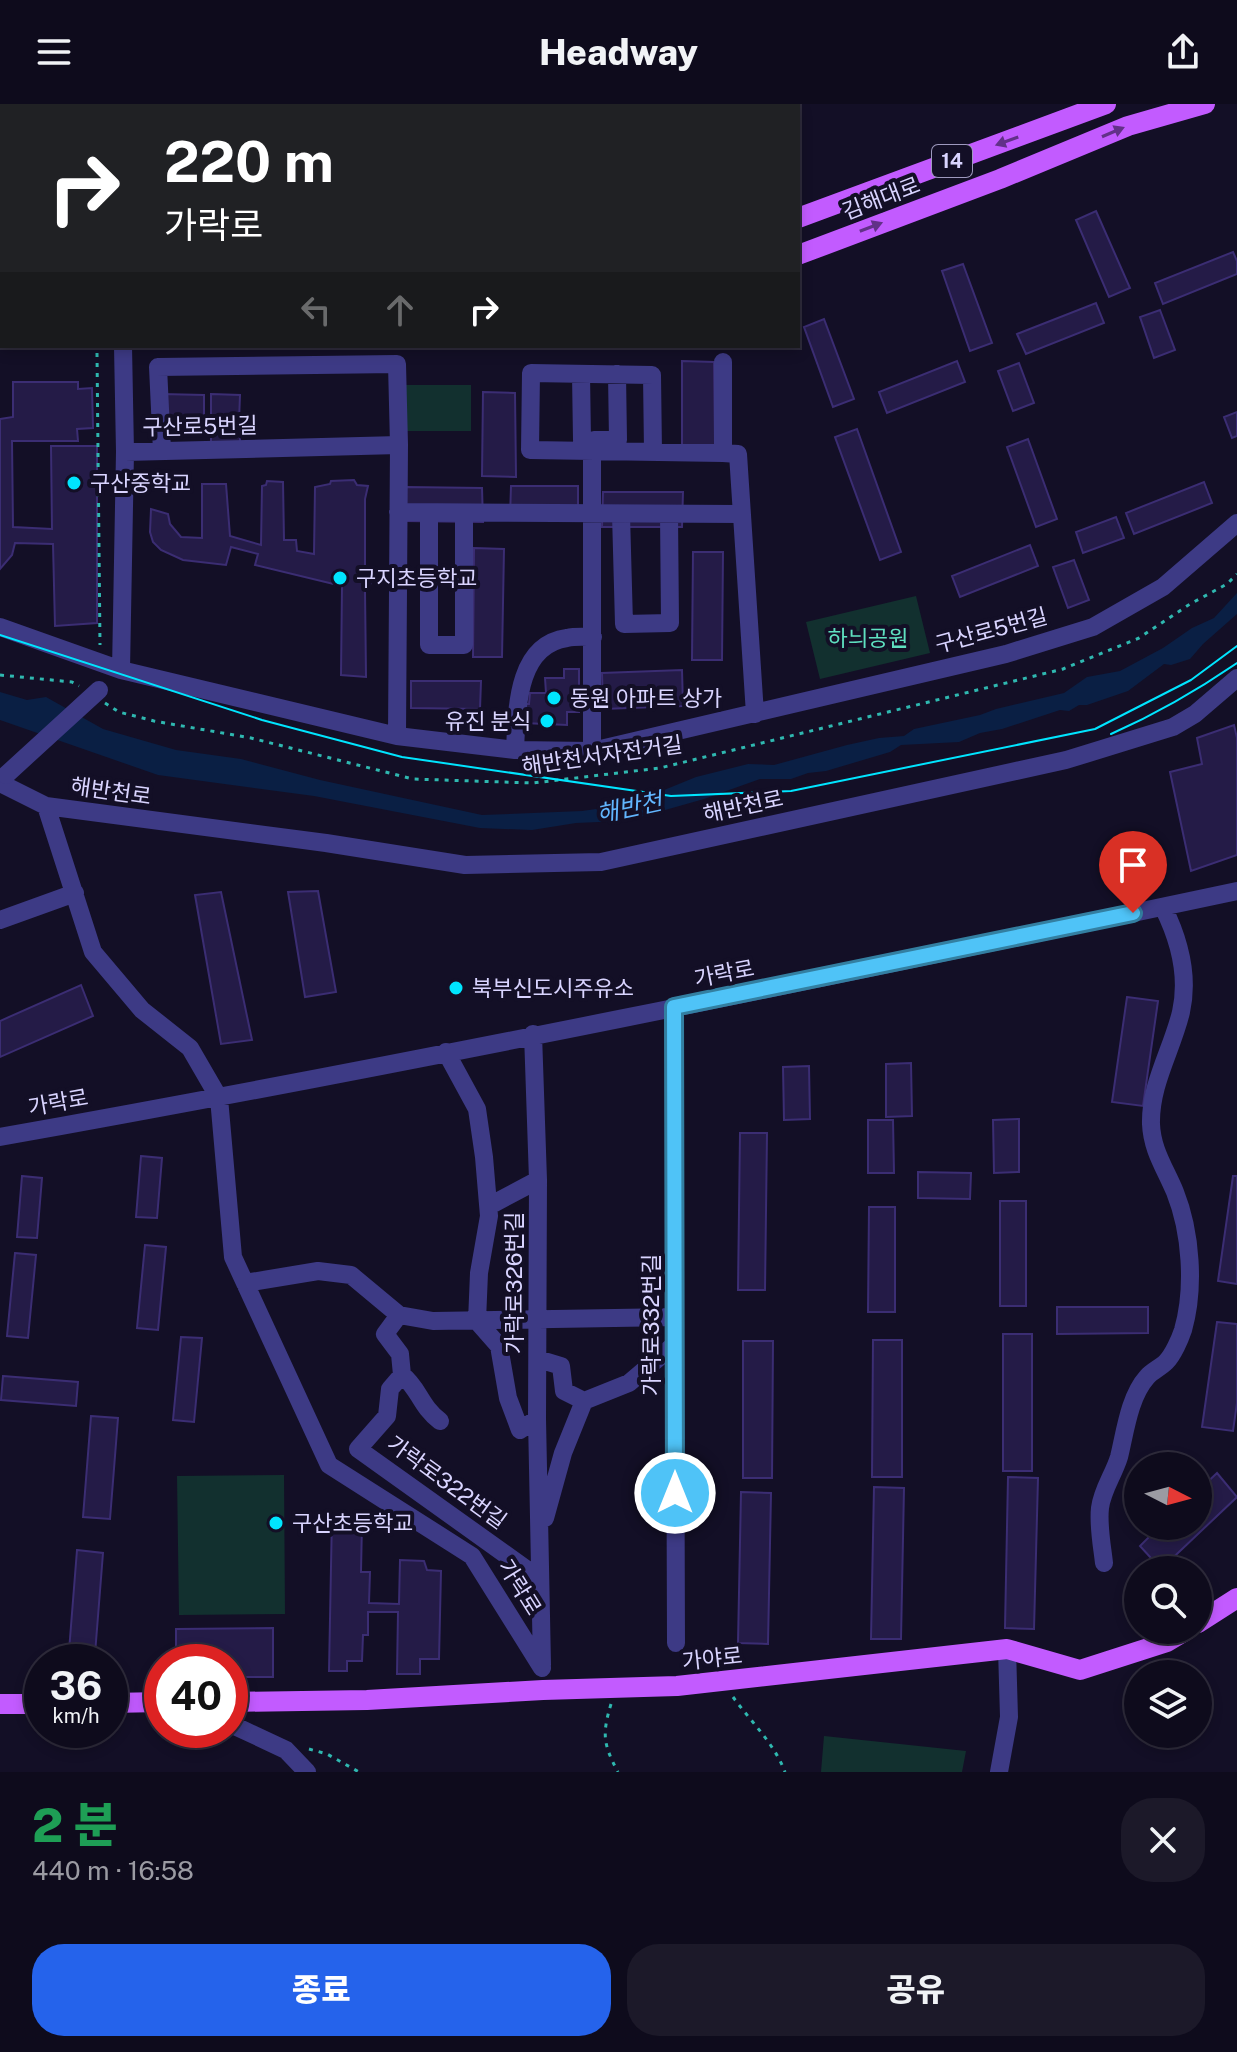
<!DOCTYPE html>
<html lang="ko">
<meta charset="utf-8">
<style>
:root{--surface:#0e0b1c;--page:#1c1929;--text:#f1f3f6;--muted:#9b9ba3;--line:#2e2b3b;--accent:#2563eb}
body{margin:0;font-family:"Public Sans","Noto Sans KR",sans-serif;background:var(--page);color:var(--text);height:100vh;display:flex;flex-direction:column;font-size:30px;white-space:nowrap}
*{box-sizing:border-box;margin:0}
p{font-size:26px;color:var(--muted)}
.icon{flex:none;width:44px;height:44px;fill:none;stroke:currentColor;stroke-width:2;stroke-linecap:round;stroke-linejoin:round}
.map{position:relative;height:1668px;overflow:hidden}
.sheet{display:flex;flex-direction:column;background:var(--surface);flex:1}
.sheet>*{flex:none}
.hud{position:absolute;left:0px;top:0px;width:800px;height:244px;box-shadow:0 4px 12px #0003,0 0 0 2px var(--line);background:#202124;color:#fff;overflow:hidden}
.needle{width:52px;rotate:96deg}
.tools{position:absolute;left:1124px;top:1348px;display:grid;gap:16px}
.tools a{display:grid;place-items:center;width:88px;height:88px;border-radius:50%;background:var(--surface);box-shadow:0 4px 12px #0003,0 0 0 2px var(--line);font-size:40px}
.speed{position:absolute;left:24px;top:1540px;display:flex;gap:16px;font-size:40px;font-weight:700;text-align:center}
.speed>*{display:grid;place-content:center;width:104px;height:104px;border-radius:50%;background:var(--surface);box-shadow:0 4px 12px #0003,0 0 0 2px var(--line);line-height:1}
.speed small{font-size:20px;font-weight:400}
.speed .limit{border:12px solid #d22;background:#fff;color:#111}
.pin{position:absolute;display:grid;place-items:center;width:68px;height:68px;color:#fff;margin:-82px -34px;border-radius:50% 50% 50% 0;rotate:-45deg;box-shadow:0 0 8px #0007}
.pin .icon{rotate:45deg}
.me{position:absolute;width:88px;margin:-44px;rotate:0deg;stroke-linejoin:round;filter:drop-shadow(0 0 6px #0008)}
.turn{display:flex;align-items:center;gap:28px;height:168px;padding:0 32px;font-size:36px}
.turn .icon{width:104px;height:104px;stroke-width:2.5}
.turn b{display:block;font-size:56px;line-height:68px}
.lanes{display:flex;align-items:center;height:76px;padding:0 32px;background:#0003;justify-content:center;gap:40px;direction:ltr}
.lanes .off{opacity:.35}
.round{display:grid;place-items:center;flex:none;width:84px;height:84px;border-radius:32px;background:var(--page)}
.overview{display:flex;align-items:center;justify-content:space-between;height:136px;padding:0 32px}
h1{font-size:48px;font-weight:800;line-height:60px;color:#1e9e55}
.cta{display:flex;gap:16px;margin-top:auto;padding:16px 32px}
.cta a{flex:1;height:92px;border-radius:32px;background:var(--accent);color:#fff;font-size:32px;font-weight:800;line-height:92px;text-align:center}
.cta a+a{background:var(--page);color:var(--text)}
header{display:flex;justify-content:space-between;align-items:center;height:104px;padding:0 32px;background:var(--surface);font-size:36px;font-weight:800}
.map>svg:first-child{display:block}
</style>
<header><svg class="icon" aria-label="menu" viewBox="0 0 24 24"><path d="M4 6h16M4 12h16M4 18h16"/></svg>Headway<svg class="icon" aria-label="share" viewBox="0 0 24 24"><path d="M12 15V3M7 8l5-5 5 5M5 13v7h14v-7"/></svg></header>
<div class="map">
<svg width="1237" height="1668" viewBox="0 0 1237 1668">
<rect width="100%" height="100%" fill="#130f26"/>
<path fill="#12302f" d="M398 281H471V327H399Z
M916 492 930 549 820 575 806 518Z
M284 1371 285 1510 179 1511 177 1372Z
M824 1632 966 1647 962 1668H821Z"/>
<path fill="#0a1f44" d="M1237 489V510L1203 540 1190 555 1171 561 1164 560 1128 587 1087 601H1079L1069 607 1060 606 1002 625 980 629 959 638 901 641 890 648 826 667 808 669 791 675H760L704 695 644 712 621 717 576 719 532 726 480 724 314 692 158 671 0 616V588L27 596 46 593 103 625 176 646 241 655 320 676 482 711 582 707 603 704 609 699 647 693 696 673 748 660 774 661 847 641 879 634 904 632 914 625 980 611 996 605 1064 589 1087 573 1120 567 1163 544 1192 524 1214 514Z"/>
<path fill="#241b47" stroke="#3b2d73" stroke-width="2" d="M1096 107 1130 184 1109 193 1076 116Z
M1233 148 1237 157V170L1163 200 1155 179Z
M963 160 992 239 970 247 942 167Z
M1096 199 1104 219 1026 250 1017 230Z
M1160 206 1175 246 1154 254 1140 213Z
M824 215 854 295 833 303 804 223Z
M682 257 714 258 715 341H682Z
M957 257 965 278 887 309 879 288Z
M1019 259 1034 299 1013 307 998 267Z
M13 278H78V285L92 284 93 324 77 325 78 337H12L13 423 52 425 51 342H97V519L55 522 53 440 15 439 12 451 0 465V315L13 313Z
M483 288 515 289 516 373 482 372Z
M162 290 204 291V318L161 317Z
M211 290 240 291 239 317 211 316Z
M1237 308V332L1232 334 1224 313Z
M240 320V347L211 348V321Z
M857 325 901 448 880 456 835 333Z
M1028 335 1057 415 1036 423 1007 343Z
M354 376 357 381 368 382 365 395V463L373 466 369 486H365L366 573 341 571 342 482 255 461 258 450 231 443 226 461 183 456 161 446 153 438 150 428 151 405 168 410 170 420 181 433 202 434V380H226L230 432 261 441 262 382 266 381 267 377 283 378 284 436H296L297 447 314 450 315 383 330 380 331 377Z
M1204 378 1212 399 1134 430 1126 409Z
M511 382H578V413H510Z
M406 383 482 384 483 418 405 417Z
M603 388H683L682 423H602Z
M1116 413 1124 434 1083 449 1076 428Z
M1030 441 1038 462 960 493 952 472Z
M474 444 504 445 502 553H473Z
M693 448H723L722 556H692Z
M1074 456 1089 496 1068 504 1053 463Z
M564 565H579V608H567V621L524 619 525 600H529L530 589H546L545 574H564Z
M682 566 683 602 603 605 602 569Z
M411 577H481L480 605 411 604Z
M1234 621 1237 634V751L1191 767 1170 668 1202 660 1197 634Z
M318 787 336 888 305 893 288 788Z
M221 788 252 936 221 940 195 791Z
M81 881 93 912 0 953V917Z
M1127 893 1158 897 1143 1002 1112 998Z
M911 959 912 1012 886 1013V960Z
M809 962 810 1015 784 1016 783 963Z
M1019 1015V1068L994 1069 993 1016Z
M868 1016H893L894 1069H868Z
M740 1029H767L765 1186H738Z
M141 1052 162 1054 157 1114 136 1113Z
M918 1068 971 1069 970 1095 918 1094Z
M22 1072 42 1074 37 1134 17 1133Z
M1233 1072H1237V1180L1218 1177Z
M1000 1097H1026V1202H1000Z
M869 1103H895V1208H868Z
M145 1141 166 1143 158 1226 137 1224Z
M15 1149 36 1151 28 1234 7 1232Z
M1057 1203H1148V1229L1057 1230Z
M1217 1218 1237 1220V1299L1233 1327 1202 1323Z
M1003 1230H1032V1367H1003Z
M181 1233 202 1234 194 1318 173 1316Z
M873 1236H902V1373H872Z
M743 1237H773L772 1374H743Z
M3 1272 78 1278 76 1302 1 1296Z
M91 1312 118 1314 110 1415 83 1413Z
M1217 1369 1237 1393 1161 1465 1140 1442 1160 1422H1198V1387Z
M1008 1373 1038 1374 1034 1525 1005 1524Z
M874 1383 904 1384 901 1535H871Z
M741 1388 771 1389 768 1540 738 1539Z
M332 1411H348L347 1418H362L361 1468H370L369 1499 399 1500 400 1456 424 1457 427 1466 441 1467 439 1555H420V1570H397L398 1508H368V1531H363L362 1557H347V1567H329Z
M77 1446 103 1449 95 1550 69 1547Z
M273 1524V1573H230V1558H176V1525Z"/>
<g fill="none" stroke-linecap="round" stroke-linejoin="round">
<path stroke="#2fb8b0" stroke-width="3" stroke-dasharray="4 6" stroke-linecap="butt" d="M97 249 100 541
M0 571 72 578 79 582
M105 599 119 608 154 617 251 634 413 675 533 679 660 664 1063 565 1139 534 1190 500 1227 480 1237 470
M733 1593C751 1618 774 1639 785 1668
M611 1600C602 1630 603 1640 618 1668
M309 1645 327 1650 359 1668"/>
<path stroke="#3d3a85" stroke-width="18" d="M411 0V2
M503 2 508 0
M0 36H2
M0 153H2
M723 258V349L738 350 755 610
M581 270 582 336
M594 336H618L617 270
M162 347 158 263 397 260 399 341 397 632
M592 347V647
M125 348 399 341
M653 348 652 271 531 269 530 346 723 349
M398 408 740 410
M429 409V541H464V409
M621 410 624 520 670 519 669 410
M0 523 121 566 397 632 515 646 592 647 1006 550 1093 523 1163 483 1237 419
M121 566 125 348 123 242
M515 646C517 607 516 541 567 534 576 532 585 533 593 533
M0 679 46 702 326 739 465 761 601 758 1066 656 1173 623 1195 610 1237 574
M46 702 93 848 142 906 190 944 219 994 233 1153 329 1361 472 1452 542 1564
M0 816 75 789
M674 903 676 1539
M533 930 538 1076 537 1315 542 1561
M446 948 477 1005 484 1053 489 1112 479 1169 477 1217 499 1242 508 1294 520 1326 537 1315
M0 1033C414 959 826 874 1237 787
M489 1102 538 1076
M245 1179 318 1167 351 1171 399 1211
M399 1211 385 1230 400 1250 402 1271 390 1285 387 1312 358 1345 540 1475
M399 1211 433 1217 675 1213
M538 1255 561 1262 564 1287 584 1297
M402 1271C419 1284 420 1302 440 1317
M545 1414 563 1349 584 1297 629 1279 675 1240
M1104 1459C1102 1441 1098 1422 1100 1404 1102 1386 1114 1370 1119 1353 1125 1329 1129 1293 1147 1273 1152 1267 1160 1264 1166 1258 1173 1251 1180 1235 1183 1226 1195 1184 1191 1128 1175 1088 1165 1064 1152 1046 1151 1020 1150 980 1172 946 1181 908 1189 872 1179 835 1163 803
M230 1609 237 1623 286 1646 307 1668
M999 1668 1009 1613 1007 1545"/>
<path stroke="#c25bff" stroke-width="20" d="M798 114 1106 0
M798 151 1000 75 1128 22 1205 0
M0 184H2
M0 216H2
M1198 1519 1237 1494
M230 1598 367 1596 543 1586 677 1582 1007 1545 1080 1566 1167 1538 1187 1526
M110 1599 162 1598
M0 1600H42"/>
<path stroke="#00e5ff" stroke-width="2" d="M0 531 262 616 402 653 671 692 791 687 1095 625 1191 576 1237 542
M1111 630C1156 610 1196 587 1237 559"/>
<path stroke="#3d3a85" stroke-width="18" d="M6 671 99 586"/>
</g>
<defs><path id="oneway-solid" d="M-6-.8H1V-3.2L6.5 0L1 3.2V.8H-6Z" transform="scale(2)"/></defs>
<g fill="#623188">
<use href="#oneway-solid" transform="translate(1113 28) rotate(-23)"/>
<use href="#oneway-solid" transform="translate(1007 37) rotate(160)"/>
<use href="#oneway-solid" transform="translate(871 123) rotate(-21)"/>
</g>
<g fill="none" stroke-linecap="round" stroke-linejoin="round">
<g stroke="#337fa1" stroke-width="20">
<path id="route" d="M675 1389 674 903 1133 809"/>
</g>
<use href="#route" stroke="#4fc3f7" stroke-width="14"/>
</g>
<g fill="#00e5ff" stroke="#130f26" stroke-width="3">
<circle cx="74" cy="379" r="8"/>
<circle cx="340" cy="474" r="8"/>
<circle cx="554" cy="594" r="8"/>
<circle cx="547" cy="617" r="8"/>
<circle cx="456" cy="884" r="8"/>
<circle cx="276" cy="1419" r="8"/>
</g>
<g text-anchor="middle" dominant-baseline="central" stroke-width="8" stroke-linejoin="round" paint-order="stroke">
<rect fill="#130f26" stroke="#9e99be" stroke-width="2" x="932" y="41" width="40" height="32" rx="6"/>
<g font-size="20" font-weight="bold" fill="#d9d4ff">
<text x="952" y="57">14</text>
</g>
<g font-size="22" fill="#d9d4ff" stroke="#130f26">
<text transform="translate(881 94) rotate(-21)">김해대로</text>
<text transform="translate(200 322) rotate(-1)">구산로5번길</text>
<text transform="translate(991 526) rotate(-15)">구산로5번길</text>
<text transform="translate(602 651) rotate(-8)">해반천서자전거길</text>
<text transform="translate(111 687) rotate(8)">해반천로</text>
<text transform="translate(743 702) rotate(-12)">해반천로</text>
<text transform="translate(724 869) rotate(-11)">가락로</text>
<text transform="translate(58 998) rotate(-10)">가락로</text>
<text transform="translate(514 1179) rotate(-90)">가락로326번길</text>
<text transform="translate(651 1221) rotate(-90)">가락로332번길</text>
<text transform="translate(447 1378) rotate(36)">가락로322번길</text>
<text transform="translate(520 1483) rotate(58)">가락로</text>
<text transform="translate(712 1554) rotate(-6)">가야로</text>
</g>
<g font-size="22" fill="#d9d4ff" stroke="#130f26" text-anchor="start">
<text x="90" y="379">구산중학교</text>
<text x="356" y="474">구지초등학교</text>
<text x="570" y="594">동원 아파트 상가</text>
<text x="531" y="617" text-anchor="end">유진 분식</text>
<text x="472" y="884">북부신도시주유소</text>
<text x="292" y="1419">구산초등학교</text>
</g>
<g font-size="22" fill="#5fe0c0" stroke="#130f26">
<text x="868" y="534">하늬공원</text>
</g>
<g font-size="24" font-style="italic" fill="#62b6ff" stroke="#130f26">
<text transform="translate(629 703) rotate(-12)">해반천</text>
</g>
</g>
</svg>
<div class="tools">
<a><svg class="needle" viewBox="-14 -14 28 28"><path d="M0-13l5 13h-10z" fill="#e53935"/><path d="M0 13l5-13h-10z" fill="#9b9ba3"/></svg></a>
<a><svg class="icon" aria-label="search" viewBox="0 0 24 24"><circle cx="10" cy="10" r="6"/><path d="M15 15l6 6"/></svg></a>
<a><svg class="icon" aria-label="layers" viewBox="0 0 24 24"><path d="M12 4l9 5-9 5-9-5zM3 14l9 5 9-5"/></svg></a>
</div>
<div class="speed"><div>36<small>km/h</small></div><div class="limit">40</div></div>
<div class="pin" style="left:1133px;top:809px;background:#d93025"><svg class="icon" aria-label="arrive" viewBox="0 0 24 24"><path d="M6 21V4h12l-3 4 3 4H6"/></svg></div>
<svg class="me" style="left:675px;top:1389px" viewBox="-20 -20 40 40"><circle r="17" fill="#4fc3f7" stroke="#fff" stroke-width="3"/><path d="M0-11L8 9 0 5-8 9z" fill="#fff"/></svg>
<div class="hud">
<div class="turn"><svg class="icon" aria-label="right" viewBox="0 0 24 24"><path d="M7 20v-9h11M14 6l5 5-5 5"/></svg><div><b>220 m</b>가락로</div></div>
<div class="lanes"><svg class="icon off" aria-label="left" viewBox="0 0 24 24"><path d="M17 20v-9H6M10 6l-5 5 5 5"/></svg><svg class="icon off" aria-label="ahead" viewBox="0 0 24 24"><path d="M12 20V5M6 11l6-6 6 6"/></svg><svg class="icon" aria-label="right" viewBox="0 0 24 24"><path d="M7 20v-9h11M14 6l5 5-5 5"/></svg></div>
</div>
</div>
<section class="sheet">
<div class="overview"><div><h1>2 분</h1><p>440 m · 16:58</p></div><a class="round"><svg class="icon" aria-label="close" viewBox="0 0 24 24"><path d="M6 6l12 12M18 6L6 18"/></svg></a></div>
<div class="cta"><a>종료</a><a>공유</a></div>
</section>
